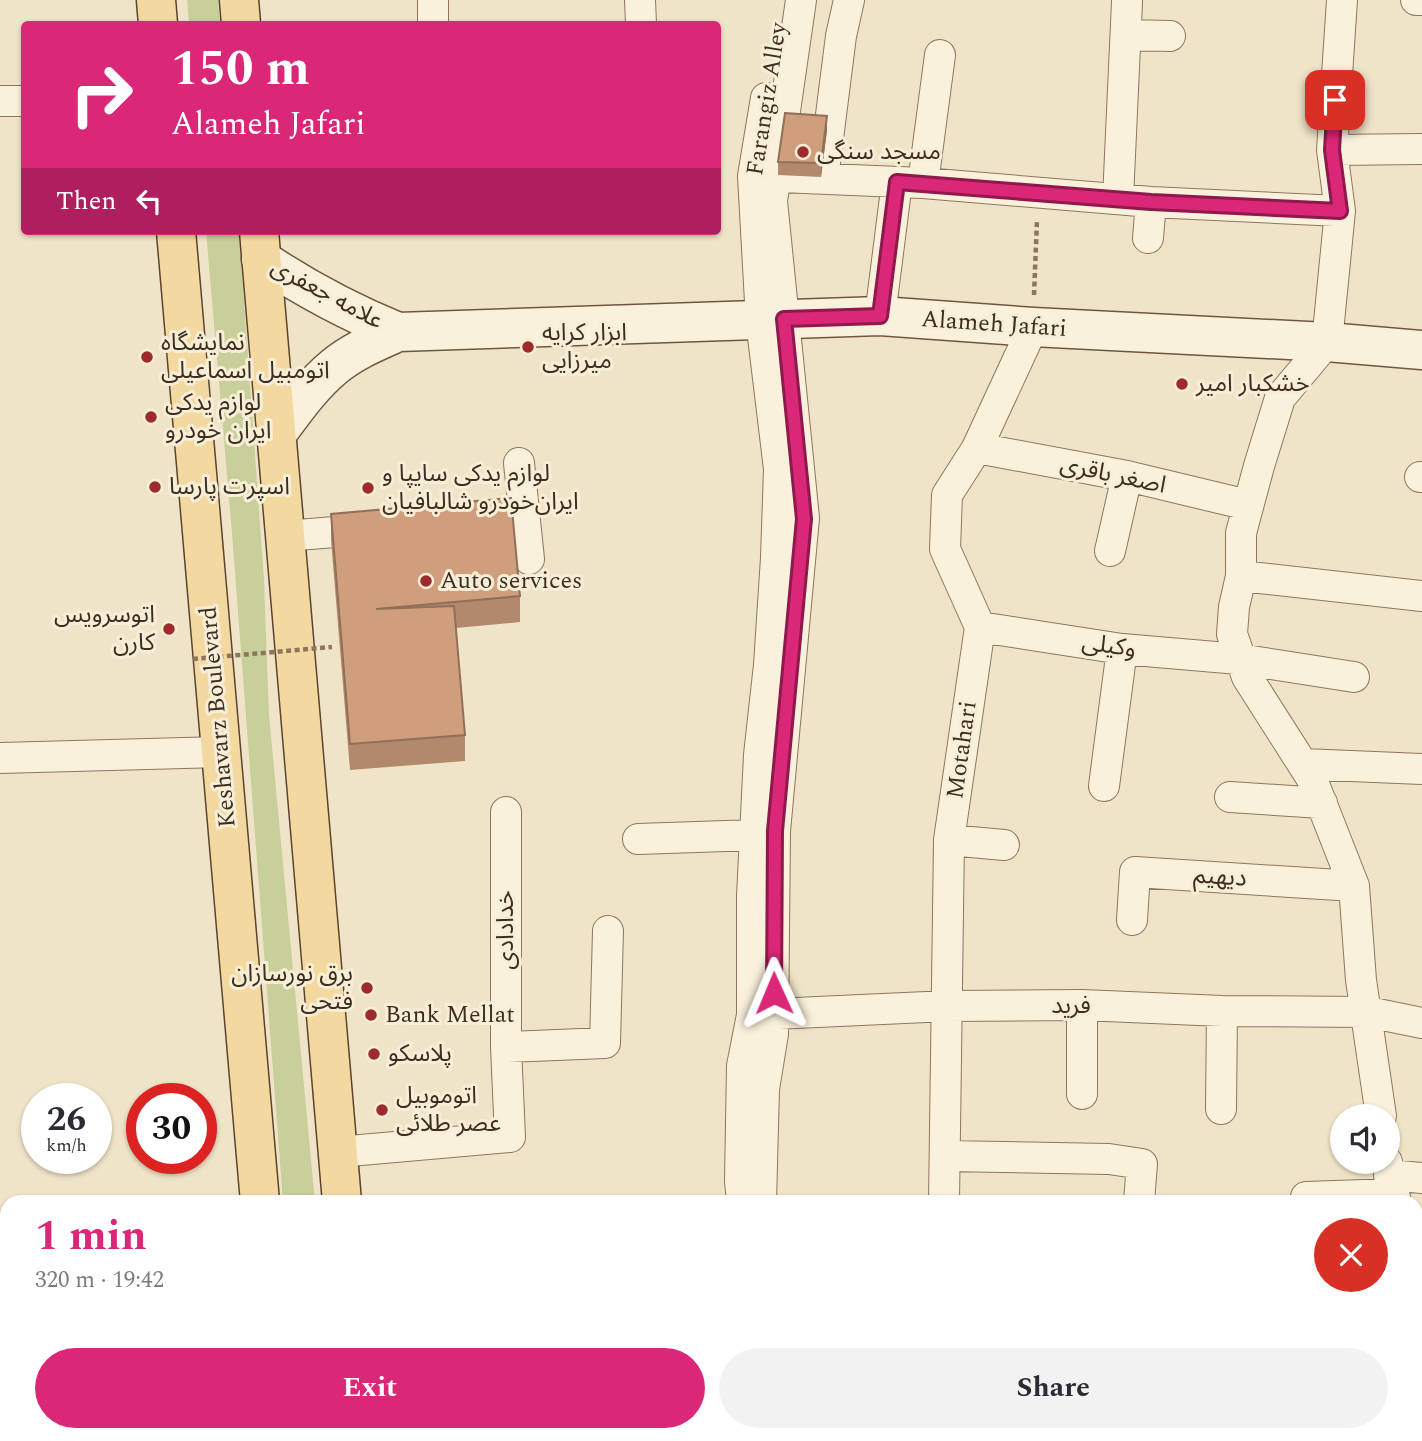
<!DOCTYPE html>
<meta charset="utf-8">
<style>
:root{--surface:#fff;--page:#f2f2f3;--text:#2b2b33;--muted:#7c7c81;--accent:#db2777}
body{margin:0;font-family:Spectral,"Noto Sans Arabic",serif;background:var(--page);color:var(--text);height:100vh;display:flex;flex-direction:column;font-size:26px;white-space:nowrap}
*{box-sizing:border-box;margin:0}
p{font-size:23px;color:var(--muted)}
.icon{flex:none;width:38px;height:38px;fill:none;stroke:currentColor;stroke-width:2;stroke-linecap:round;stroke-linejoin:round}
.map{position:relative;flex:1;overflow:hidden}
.sheet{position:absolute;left:0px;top:1195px;width:1423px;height:247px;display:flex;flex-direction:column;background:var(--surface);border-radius:21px 21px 0 0;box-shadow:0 2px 5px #0004}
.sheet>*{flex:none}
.banner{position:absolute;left:21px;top:21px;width:700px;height:214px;border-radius:7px;box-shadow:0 2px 5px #0004;background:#db2777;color:#fff;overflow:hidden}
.buttons{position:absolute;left:1330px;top:1104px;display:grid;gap:14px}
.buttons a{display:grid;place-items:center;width:70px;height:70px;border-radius:50%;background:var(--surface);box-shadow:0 2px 5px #0004;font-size:35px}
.speed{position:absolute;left:21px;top:1083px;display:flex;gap:14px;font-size:35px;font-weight:700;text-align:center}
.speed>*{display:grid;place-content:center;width:91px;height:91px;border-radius:50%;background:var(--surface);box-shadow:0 2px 5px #0004;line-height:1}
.speed small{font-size:18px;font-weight:400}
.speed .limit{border:10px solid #d22;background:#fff;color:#111}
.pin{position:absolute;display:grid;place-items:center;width:60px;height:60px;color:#fff;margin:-30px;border-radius:14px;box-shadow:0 4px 10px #0006}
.me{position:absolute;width:77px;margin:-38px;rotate:359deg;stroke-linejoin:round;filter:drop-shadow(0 0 5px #0008)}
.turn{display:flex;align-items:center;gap:24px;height:147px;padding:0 35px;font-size:32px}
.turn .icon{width:91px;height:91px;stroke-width:2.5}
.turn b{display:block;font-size:49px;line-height:60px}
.then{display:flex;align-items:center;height:66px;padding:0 35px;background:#0003;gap:14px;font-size:26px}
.round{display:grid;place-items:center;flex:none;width:74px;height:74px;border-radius:37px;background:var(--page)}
.head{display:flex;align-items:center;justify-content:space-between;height:119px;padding:0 35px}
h1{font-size:42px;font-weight:700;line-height:52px;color:var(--accent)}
.button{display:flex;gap:14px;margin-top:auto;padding:14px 35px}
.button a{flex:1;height:80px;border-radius:42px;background:var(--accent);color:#fff;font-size:28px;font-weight:700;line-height:80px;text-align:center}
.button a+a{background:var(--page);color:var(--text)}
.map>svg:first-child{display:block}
</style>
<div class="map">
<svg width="1422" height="1441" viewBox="0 0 1422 1441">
<rect width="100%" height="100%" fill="#f0e4c8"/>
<path fill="#c9cf9b" d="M187 0H218L220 24H189Z
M206 231H239L264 580 269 715 315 1202H283L232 533Z
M300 1435H339V1441H301Z"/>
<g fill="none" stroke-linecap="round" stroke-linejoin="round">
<g stroke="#8d765c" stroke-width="32">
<path id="minor" d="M640 0 641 24
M1342 0 1332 150 1340 211 1327 342 1280 398 1259 466 1241 533V576L1234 607 1232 634 1247 677 1312 779 1354 886 1361 980 1381 1116
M1416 0H1422
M433 20V0
M1126 35 1170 36
M0 101H24
M1332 150 1422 149
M757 176 923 183 1151 202 1340 211
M823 178 841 36 849 0
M923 183 940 55
M1118 199 1127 2
M1148 238 1151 202
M880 316 897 182
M977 448 1127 476 1248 505
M519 463 529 559
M1420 477H1422
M474 520 524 516
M285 536 372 529
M1110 551 1127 476
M1241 576 1422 596
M980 627 1122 649 1239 659 1354 677
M0 758 221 752
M1303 764 1422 769
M1104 786 1122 649
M1230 797 1322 803
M506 812V1047
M638 839 755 835
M949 840 1004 845
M1132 920 1135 872 1354 886
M774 1014 948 1006 1082 1005 1222 1011 1368 1012 1422 1023
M1082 1094V1005
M1221 1109 1222 1011
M338 1152 510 1137 506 1047 605 1043 608 931
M946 1156 1109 1159 1142 1164 1139 1202
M1387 1162 1396 1202
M1389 1175 1422 1178
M1306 1197 1393 1194
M742 1202 740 1181 742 1066 752 1015V896L759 755 769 665 776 558 779 469 761 320 753 176 766 98
M761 1202 764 1089 773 1034 775 831 804 518 772 201 801 0
M944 1202 949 840 980 627 945 549 947 495 977 448 1033 327
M1416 1267 1422 1279
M783 1435 784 1441
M938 1435V1441
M1201 1441 1202 1435
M1369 1441V1435"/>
</g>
<g stroke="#6f573f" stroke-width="41">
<path id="secondary" d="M261 259C304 288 349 312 398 332
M276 435C294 411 311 386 334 367 353 351 376 342 398 332L880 316 1033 327 1327 342 1422 350"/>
</g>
<g stroke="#5b4430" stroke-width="41">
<path id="primary" d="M156 0 158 24
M239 0 241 24
M176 231 260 1202
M259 231 342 1202
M280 1435V1441
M361 1435 362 1441"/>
</g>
<path stroke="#8d765c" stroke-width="4.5" stroke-dasharray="5 3.5" stroke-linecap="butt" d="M1034 295 1037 220"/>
<use href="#minor" stroke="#faf1dc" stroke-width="30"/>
<use href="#secondary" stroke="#faf1dc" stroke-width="38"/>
<use href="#primary" stroke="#f3d9a0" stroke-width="38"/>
<path stroke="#8d765c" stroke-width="4.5" stroke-dasharray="5 3.5" stroke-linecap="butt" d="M193 659 332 647"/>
</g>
<path fill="#b2896c" d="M827 130 821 177 778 175V162Z
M331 514 520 596V622L456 628 465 735V761L350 770 331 540Z"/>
<path fill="#916f58" d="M827 116V130L821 177V163Z"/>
<path fill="#cf9f7d" stroke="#916f58" stroke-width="2" d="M785 113 827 116 821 163 778 162Z
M511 498 520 596 376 609 454 606 465 735 350 744 331 514Z"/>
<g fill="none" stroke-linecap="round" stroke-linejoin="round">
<g stroke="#8e194d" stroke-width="18">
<path id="route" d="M774 993 775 831 804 519 784 319 880 316 897 182 1151 202 1340 211 1332 150 1335 100"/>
</g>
<use href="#route" stroke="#db2777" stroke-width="12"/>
</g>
<g fill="#9e2a2b" stroke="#f7eed8" stroke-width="2.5">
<circle cx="803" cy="152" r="7"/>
<circle cx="528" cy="347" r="7"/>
<circle cx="147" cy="357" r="7"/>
<circle cx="1182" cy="384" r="7"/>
<circle cx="151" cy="417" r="7"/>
<circle cx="155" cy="487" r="7"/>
<circle cx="368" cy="488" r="7"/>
<circle cx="426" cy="581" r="7"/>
<circle cx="169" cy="629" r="7"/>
<circle cx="367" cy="988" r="7"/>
<circle cx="371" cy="1015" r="7"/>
<circle cx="374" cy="1054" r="7"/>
<circle cx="382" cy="1110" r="7"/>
</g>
<g text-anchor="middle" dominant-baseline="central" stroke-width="6" stroke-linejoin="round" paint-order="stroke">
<g font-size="24" fill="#3d2e20" stroke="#f7eed8">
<text transform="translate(767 99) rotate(-81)">Farangiz Alley</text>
<text transform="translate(327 294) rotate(28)">علامه جعفری</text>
<text transform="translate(994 324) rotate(4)">Alameh Jafari</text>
<text transform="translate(1113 475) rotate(12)">اصغر باقری</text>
<text transform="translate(1109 646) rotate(8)">وکیلی</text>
<text transform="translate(218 717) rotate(-95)">Keshavarz Boulevard</text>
<text transform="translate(962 750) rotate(-82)">Motahari</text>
<text transform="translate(1220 877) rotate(4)">دیهیم</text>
<text transform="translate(506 930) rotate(-90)">خدادادی</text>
<text x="1071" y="1006">فرید</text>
</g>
<g font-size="24" fill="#3d2e20" stroke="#f7eed8" text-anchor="start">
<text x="817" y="152">مسجد سنگی</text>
<text x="542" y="333">ابزار کرایه<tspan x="542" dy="28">میرزایی</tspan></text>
<text x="161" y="343">نمایشگاه<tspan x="161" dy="28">اتومبیل اسماعیلی</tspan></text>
<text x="1196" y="384">خشکبار امیر</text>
<text x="165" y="403">لوازم یدکی<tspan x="165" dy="28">ایران خودرو</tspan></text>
<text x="382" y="474">لوازم یدکی سایپا و<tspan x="382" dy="28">ایران‌خودرو شالبافیان</tspan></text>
<text x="169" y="487">اسپرت پارسا</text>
<text x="440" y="581">Auto services</text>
<text x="155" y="615" text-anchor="end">اتوسرویس<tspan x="155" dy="28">کارن</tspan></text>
<text x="353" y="974" text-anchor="end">برق نورسازان<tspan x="353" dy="28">فتحی</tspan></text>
<text x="385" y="1015">Bank Mellat</text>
<text x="388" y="1054">پلاسکو</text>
<text x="396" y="1096">اتوموبیل<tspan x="396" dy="28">عصر طلائی</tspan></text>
</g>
</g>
</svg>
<div class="buttons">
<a><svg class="icon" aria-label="sound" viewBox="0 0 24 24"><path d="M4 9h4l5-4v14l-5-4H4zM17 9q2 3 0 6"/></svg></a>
</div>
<div class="speed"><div>26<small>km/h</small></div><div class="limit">30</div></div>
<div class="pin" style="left:1335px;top:100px;background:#d93025"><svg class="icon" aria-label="arrive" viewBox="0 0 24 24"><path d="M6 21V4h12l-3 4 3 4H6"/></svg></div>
<svg class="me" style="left:774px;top:993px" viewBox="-20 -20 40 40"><path d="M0-17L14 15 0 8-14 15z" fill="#db2777" stroke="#fff" stroke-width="4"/></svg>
<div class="banner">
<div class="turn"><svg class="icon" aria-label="right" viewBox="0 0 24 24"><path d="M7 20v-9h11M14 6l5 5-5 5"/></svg><div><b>150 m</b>Alameh Jafari</div></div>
<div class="then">Then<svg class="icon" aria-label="left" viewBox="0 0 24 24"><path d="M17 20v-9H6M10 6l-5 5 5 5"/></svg></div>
</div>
<section class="sheet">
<div class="head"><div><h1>1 min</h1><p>320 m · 19:42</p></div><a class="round" style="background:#d93025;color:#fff"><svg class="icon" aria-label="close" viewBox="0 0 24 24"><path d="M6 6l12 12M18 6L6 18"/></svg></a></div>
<div class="button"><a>Exit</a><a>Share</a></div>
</section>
</div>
